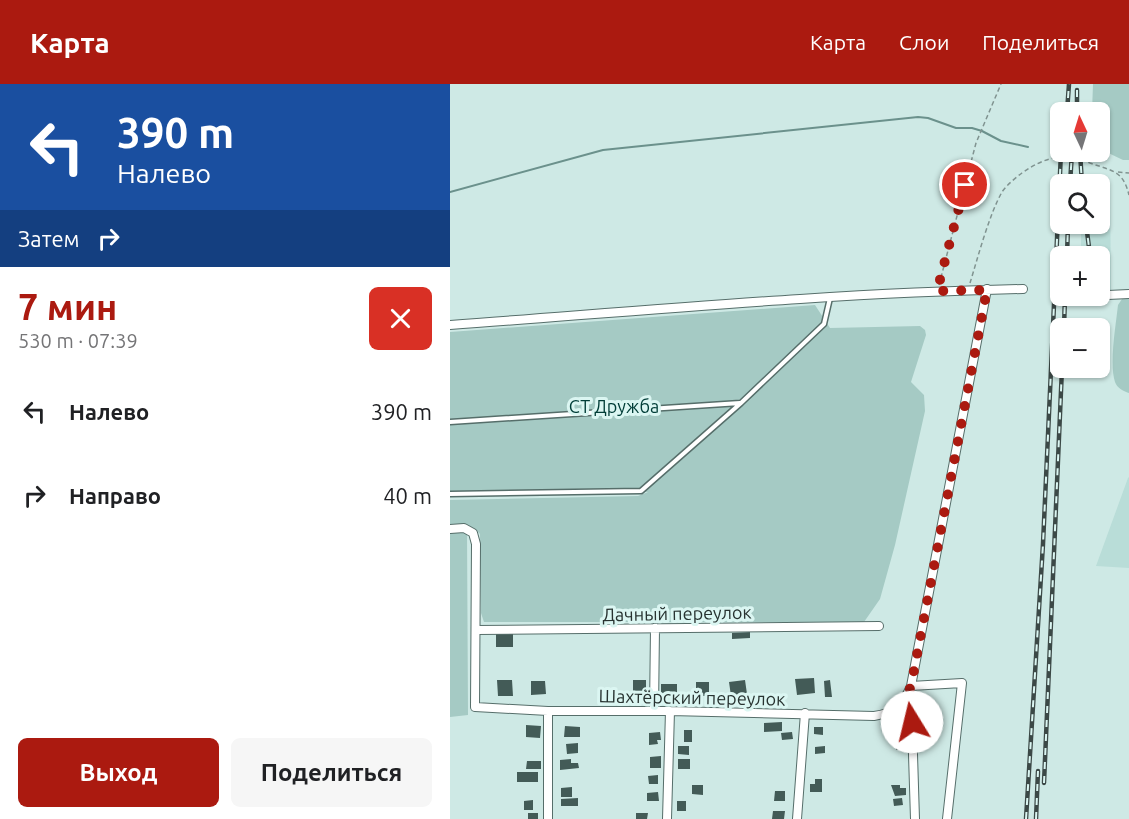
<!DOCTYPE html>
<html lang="ru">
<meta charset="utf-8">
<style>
:root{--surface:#fff;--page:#f6f6f6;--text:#202124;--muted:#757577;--accent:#ab1a10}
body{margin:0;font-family:Ubuntu,sans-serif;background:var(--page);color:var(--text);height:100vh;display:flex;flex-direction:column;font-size:22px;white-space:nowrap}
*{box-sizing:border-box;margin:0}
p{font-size:20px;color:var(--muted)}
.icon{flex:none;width:33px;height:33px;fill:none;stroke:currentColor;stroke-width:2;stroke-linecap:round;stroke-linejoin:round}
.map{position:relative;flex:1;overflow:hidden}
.side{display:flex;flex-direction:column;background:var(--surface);width:450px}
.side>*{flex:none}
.hud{background:#1a4fa0;color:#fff;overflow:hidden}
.needle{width:39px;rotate:356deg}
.tools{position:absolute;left:600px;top:18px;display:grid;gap:12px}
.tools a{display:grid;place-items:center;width:60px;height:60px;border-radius:9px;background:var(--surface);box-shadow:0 2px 4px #0004;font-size:30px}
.pin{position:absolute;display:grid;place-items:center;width:51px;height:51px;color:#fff;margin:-26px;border:3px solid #fff;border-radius:50%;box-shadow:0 2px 6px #0007}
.me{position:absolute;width:66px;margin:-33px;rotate:351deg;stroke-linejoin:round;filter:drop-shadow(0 0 4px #0008)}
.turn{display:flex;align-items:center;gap:21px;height:126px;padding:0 18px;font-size:27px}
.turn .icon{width:78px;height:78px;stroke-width:2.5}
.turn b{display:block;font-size:42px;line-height:51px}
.then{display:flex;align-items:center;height:57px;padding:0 18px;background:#0003;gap:12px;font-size:22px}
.round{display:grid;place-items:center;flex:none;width:63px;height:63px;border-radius:9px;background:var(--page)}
.summary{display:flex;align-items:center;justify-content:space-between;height:102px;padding:0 18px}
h1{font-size:36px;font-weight:600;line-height:45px;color:var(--accent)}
.button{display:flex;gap:12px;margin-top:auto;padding:12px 18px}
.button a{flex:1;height:69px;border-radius:9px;background:var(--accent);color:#fff;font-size:24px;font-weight:600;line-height:69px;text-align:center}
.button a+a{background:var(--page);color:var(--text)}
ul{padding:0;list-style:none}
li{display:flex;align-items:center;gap:18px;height:84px;padding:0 18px}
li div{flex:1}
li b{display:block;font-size:22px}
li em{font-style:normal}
header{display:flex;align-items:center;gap:36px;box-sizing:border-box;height:84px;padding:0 30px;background:var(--accent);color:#fff}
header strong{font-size:28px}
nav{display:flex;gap:33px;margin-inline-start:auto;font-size:21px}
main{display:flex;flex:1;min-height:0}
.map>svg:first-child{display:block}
</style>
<header>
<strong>Карта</strong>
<nav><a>Карта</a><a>Слои</a><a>Поделиться</a></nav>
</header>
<main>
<section class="side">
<div class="hud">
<div class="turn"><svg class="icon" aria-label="left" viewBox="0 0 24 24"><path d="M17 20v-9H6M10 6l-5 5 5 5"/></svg><div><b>390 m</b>Налево</div></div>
<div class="then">Затем<svg class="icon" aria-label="right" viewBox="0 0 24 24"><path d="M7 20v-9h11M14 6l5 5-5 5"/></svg></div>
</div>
<div class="summary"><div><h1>7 мин</h1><p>530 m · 07:39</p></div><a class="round" style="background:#d93025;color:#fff"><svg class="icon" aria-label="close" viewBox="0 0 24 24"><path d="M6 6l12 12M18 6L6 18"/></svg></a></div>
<ul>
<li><svg class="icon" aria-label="left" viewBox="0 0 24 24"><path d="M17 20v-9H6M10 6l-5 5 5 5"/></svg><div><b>Налево</b></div><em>390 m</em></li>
<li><svg class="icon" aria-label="right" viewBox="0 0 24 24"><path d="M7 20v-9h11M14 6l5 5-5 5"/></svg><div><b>Направо</b></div><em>40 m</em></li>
</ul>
<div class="button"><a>Выход</a><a>Поделиться</a></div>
</section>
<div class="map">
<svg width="679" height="735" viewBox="0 0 679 735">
<rect width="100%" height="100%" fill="#cee9e5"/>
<path fill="#b9ddd8" d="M650 101H660L661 207H650V172H631V140H650Z
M679 393V484L646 482 678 394Z"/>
<path fill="#a5cac4" d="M643 0H679V76H673L650 65V28H642Z
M676 212H679V309C673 307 667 304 665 298 659 280 666 240 668 221L672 215Z
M365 221 380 244 470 242 475 246 476 251 461 298 474 311 475 327 445 461 430 515 414 538H34L31 529 30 450C22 440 13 440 0 440V416L188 412 198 408 0 413V248Z
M0 446H17L18 631 0 633Z"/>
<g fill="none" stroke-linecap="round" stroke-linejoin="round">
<path stroke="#6b918c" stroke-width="2" d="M0 108 153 66 468 33 478 34 506 44H522L532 47 551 57 578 63"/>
</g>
<path fill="#435b57" d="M300 548V554L282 555V549Z
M46 550H63V563H46Z
M364 594 365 609 347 611 345 595Z
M47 596H62L63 612H48Z
M183 596H196V613H183Z
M295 596 297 610 281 612 279 598Z
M380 596 382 613H375L374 597Z
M81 597H95L96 610 81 611Z
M246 598H259V612H246Z
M211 600H227V609H220V613H211Z
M332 638V647L314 648V639Z
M76 641 91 642 90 654 76 653Z
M115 642 130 643V653H114Z
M364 643H373V651L364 650Z
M234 646H242V658H234Z
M210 648 211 656H207L208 660 199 661V649Z
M342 648 343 655 332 656 331 649Z
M446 656H454V665L446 666Z
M128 659V669L117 670 116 660Z
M228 662H239V671L228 670Z
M375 662V669L365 670V663Z
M211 672V684H200V673Z
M121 675V679H128L129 684 110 686V676Z
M228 675H240V685H228Z
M77 677H91V685H76Z
M67 688H88V698H67Z
M208 691V700H199L198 692Z
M365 695H372V708H360V700H365Z
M242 701H253V711L242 710Z
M441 701H450V704H456V711L445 712Z
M122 703V713H111V704Z
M325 707H335V717H324Z
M208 708 209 717H197V709Z
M128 714V722H111V715Z
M452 714 453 721 444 722 443 715Z
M83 716V726H74V717Z
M227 717H236V727H227Z
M323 727H335L334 735H322Z
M78 729H88V735H78Z
M186 729H198L197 735H186Z"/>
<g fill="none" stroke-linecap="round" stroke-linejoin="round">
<g stroke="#566e6a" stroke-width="7">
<path id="service" d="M0 338 290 319
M0 410 191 407 291 319 374 240 380 214"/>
</g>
<g stroke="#566e6a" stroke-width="10">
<path id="minor" d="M637 212 679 210
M0 241C191 227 382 209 573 205
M0 445 14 444 23 449 26 460 25 623 98 627H220L424 632C445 629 453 621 461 602L537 205
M26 546 429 542
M461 602 512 599 497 735
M454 619 462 638 465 735
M204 626 205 544
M98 627V735
M217 735 220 627
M347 735 355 629"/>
</g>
<path stroke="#809390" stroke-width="1.5" stroke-dasharray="4.5 3" stroke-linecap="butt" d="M668 88 679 89
M520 199C528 173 539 131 552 108 557 101 565 94 572 89 595 73 613 68 640 79 662 87 673 86 679 111
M489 201 526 59 551 0"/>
<use href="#service" stroke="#fff" stroke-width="4"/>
<use href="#minor" stroke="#fff" stroke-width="8"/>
<g stroke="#3c4947" stroke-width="4.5">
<path id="rail" d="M627 6V28
M617 28 619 0
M630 68 632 100
M620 100 622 68
M636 140 640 171
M617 172 618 140
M614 244 615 212
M594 699 612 284
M576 735 593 460 611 68
M586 735 588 687"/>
</g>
<use href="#rail" stroke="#dbf6f2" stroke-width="2" stroke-dasharray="7" stroke-linecap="butt"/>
</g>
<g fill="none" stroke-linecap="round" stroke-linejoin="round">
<path stroke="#ab1a10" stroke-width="10" stroke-dasharray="0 18" d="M462 638 454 619 461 602 537 206 487 207 515 101"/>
</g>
<g text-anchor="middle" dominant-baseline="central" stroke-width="6" stroke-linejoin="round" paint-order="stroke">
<g font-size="18" fill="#003d37" stroke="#dbf6f2">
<text x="164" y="322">СТ Дружба</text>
</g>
<g font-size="18" fill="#283331" stroke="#dbf6f2">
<text transform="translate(227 529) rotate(-1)">Дачный переулок</text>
<text transform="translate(242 613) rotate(1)">Шахтёрский переулок</text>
</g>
</g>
</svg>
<div class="tools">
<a><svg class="needle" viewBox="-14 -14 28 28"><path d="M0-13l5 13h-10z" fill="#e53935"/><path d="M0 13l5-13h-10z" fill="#757577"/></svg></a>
<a><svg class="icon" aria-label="search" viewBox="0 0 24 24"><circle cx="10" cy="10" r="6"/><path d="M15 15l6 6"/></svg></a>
<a>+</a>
<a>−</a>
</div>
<div class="pin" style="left:515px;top:101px;background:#d93025"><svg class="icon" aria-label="arrive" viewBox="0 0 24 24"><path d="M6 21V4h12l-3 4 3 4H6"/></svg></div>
<svg class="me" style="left:462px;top:638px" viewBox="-20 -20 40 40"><circle r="19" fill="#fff"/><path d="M0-13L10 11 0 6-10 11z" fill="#ab1a10"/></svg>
</div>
</main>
